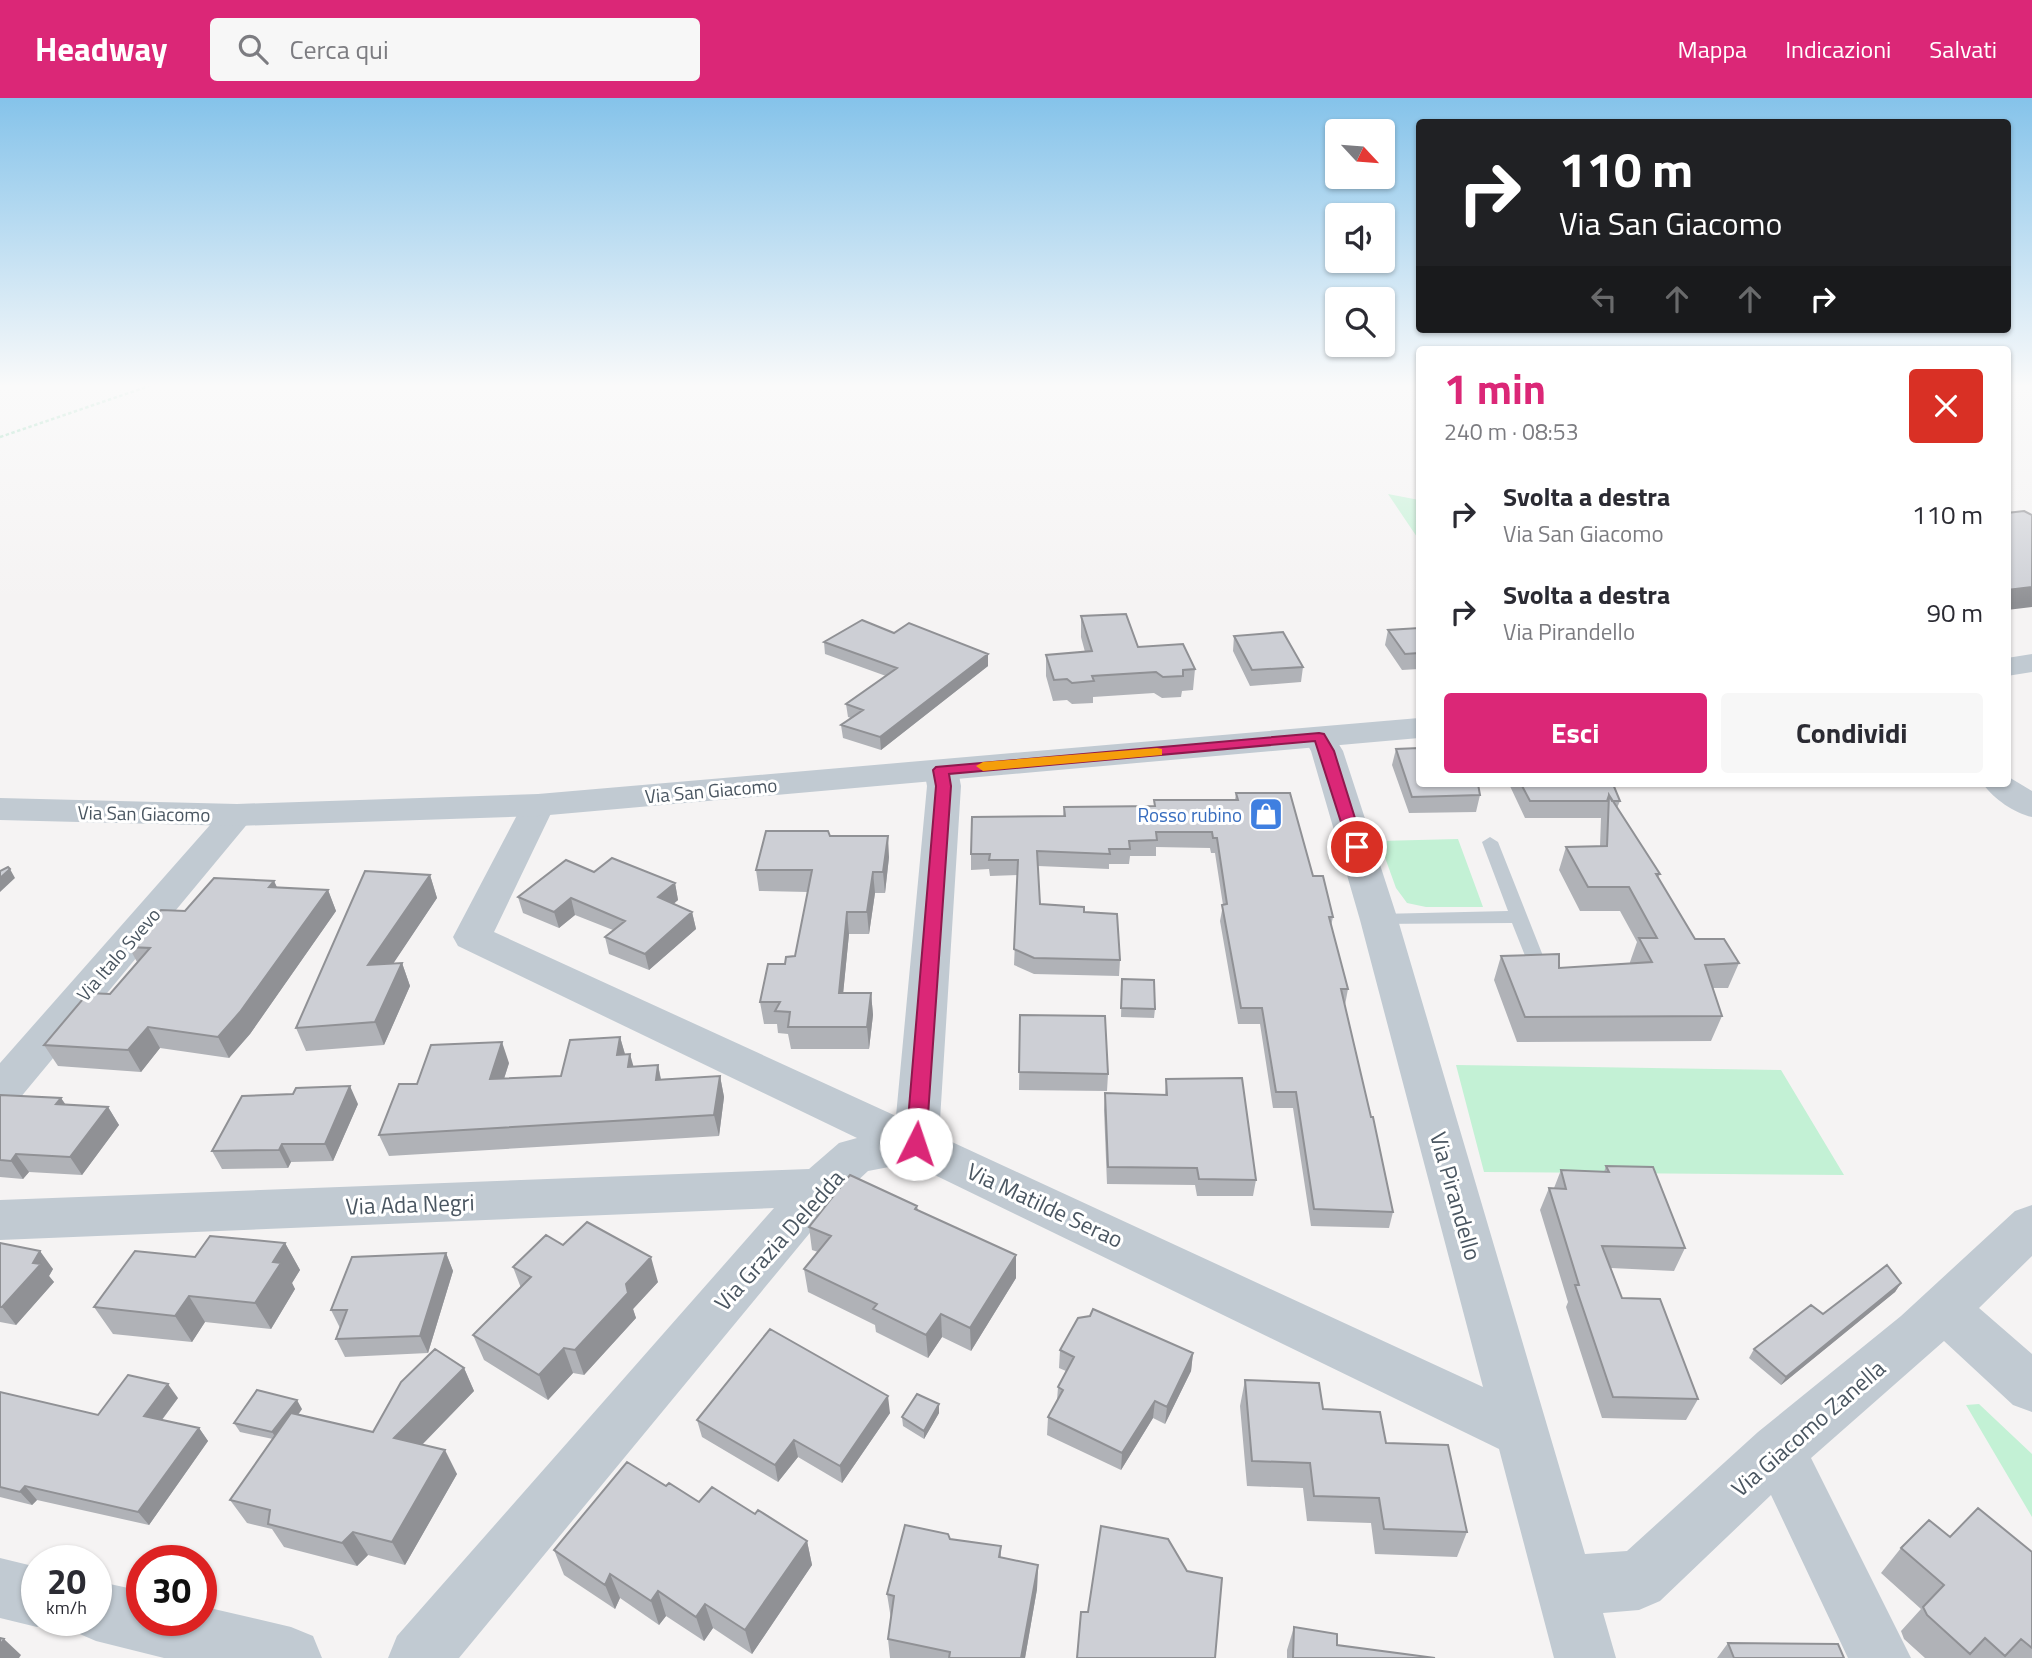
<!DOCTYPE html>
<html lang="it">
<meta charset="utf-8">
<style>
:root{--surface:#fff;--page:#f7f7f7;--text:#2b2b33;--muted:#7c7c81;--accent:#db2777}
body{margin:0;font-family:"Titillium Web",sans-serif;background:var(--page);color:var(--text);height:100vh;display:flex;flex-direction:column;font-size:26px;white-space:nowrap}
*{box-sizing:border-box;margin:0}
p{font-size:23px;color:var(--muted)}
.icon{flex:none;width:38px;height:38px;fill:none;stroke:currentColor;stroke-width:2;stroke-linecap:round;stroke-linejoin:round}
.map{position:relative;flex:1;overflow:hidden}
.side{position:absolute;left:1416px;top:248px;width:595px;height:441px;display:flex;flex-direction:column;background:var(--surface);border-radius:7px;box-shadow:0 2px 5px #0004}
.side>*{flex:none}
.guide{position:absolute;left:1416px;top:21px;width:595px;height:214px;border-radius:7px;box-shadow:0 2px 5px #0004;background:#202124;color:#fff;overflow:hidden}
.needle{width:46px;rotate:116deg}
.tools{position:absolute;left:1325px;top:21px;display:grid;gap:14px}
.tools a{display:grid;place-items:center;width:70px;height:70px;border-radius:7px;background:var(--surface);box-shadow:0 2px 5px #0004;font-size:35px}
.speed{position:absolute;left:21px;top:1447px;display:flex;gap:14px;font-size:35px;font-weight:700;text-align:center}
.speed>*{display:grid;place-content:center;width:91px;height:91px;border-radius:50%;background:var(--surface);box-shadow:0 2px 5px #0004;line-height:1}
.speed small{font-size:18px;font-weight:400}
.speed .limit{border:10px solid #d22;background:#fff;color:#111}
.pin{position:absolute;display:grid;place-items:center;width:60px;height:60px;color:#fff;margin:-30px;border:4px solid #fff;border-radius:50%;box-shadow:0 2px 7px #0007}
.me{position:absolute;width:77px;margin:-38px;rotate:4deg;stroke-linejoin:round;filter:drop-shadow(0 0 5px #0008)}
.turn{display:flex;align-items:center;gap:24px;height:147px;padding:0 28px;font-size:32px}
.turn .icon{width:91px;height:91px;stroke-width:2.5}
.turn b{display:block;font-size:49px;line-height:60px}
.lanes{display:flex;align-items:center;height:66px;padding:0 28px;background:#0003;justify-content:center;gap:35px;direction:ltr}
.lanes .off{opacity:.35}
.round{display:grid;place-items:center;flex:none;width:74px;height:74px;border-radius:7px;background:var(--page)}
.head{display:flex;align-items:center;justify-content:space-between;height:119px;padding:0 28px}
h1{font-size:42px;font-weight:700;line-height:52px;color:var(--accent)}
.button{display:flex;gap:14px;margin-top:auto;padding:14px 28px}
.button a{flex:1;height:80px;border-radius:7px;background:var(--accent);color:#fff;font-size:28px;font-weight:700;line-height:80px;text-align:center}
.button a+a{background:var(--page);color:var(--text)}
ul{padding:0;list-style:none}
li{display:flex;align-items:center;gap:21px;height:98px;padding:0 28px}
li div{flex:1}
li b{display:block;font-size:26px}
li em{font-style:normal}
header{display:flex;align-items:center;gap:42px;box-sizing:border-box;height:98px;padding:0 35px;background:var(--accent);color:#fff}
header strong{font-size:33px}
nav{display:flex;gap:38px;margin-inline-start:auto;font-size:24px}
.search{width:490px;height:63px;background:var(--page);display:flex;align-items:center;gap:18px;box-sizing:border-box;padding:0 24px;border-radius:7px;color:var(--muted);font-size:26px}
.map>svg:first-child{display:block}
</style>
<header>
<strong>Headway</strong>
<div class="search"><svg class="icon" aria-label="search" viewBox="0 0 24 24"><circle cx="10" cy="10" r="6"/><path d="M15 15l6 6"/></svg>Cerca qui</div>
<nav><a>Mappa</a><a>Indicazioni</a><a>Salvati</a></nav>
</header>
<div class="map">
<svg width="2032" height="1560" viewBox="0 0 2032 1560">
<rect width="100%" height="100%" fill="#f5f3f3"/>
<path fill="#c3f1d5" d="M1388 396 1419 402V442Z
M1458 741 1483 809H1426L1407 805 1396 790 1379 743Z
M1456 967 1781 972 1844 1077 1484 1074Z
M1979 1306 2032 1356V1419L1966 1307Z"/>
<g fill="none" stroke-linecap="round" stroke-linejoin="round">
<path stroke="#7ad0a6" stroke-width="2.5" stroke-dasharray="3.5 2.5" stroke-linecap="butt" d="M0 339 152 287"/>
<path fill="#c1cad2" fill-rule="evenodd" d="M1490 739 1498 744 1547 868 1545 873H1531L1512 825 1373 826 1370 822 1379 816 1508 813 1482 744Z"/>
<path fill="#c1cad2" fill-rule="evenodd" d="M1319 629 1330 632 1343 653 1398 822 1585 1456 1627 1453 1758 1334 1901 1218 2015 1113 2032 1107V1158L1979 1210 2032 1256V1314L2013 1307 1944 1243 1811 1360 1911 1560H1848L1771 1397 1660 1503 1639 1512 1603 1515 1616 1560H1554L1499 1351 910 1065 868 1073 837 1102 459 1560H388L397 1538 774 1110 0 1142V1102L809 1071 839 1045 857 1040 458 848 453 839 526 700 538 697 550 700 555 707 494 834 896 1018 927 688 924 672 929 665 941 662 953 665 958 672 961 688 939 1038 1483 1289 1360 822 1311 653 1303 639 1308 632Z
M2007 678 2032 693V719C2014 715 1994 701 1983 686H2007Z
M237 707 249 710 254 717 249 724 15 1006 0 1010V965L225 710Z
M0 1460 37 1469V1522H53L37 1529 0 1520Z
M96 1483 142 1493V1522H201V1508L291 1529 313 1538 322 1560H164L96 1543 75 1534 70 1522H96Z"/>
<path fill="#c1cad2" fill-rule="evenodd" d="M2032 556V574L2007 578V560Z
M1419 620V640L538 718 237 728 0 722V700L237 706 538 696Z"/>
</g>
<path fill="#b0b2b7" d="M1081 518 1138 549 1195 571 1193 592 1182 593 1181 599 1162 600 1154 595 1093 599V605L1072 606 1067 602 1053 603 1046 578V557L1085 554 1081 539Z
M1419 530V571L1402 572 1385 547 1388 532Z
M894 535 988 556V568L881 652 843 640 841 627 851 620 848 619 846 606 886 578 825 556 824 544Z
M1234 538 1303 569 1301 584 1250 588 1233 553Z
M1396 651 1480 697 1476 714 1409 715 1392 667Z
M1509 686H1613L1620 703 1617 710 1660 776 1658 780 1695 841 1739 865 1728 890H1713L1722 918 1711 943 1517 944 1494 882 1501 858 1559 870 1630 865V864L1637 844 1620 813H1580L1559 772 1566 749 1600 748 1601 720H1525Z
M1236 695 1313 778 1333 819 1331 828 1348 891 1345 907 1393 1114 1389 1130 1311 1128 1293 1010H1273L1260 926H1238L1220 823 1223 807 1215 755H1211L1210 750 1156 749V758H1130L1129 766H1109V771L1038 768 1040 806 1084 814 1120 862 1119 878 1034 876 1014 867 1018 777 990 778 989 771 971 772V756L1063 718 1064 709 1154 708V702H1235Z
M830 738 889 759 885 795H875L869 836H849L843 895H871L873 917 869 951H791L788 936 778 935 777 926H764L760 904 785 866 795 858 808 794 759 793 756 772Z
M594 774 675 785 678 802 673 806 692 814 696 831 649 872 609 856 605 839 613 832 575 817 559 830 523 815 518 799Z
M430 777 437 800 393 865H402L410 888 384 947 306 953 296 930Z
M274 783 277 789 328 792 336 813 250 936 229 960 160 950 141 974 58 968 44 947 110 896 137 864 129 849 185 813Z
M1122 881 1155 911 1154 920 1121 919Z
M1020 917 1108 976 1107 993 1019 992Z
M620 939 625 956 633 969 658 967 661 981 720 978 724 999 719 1038 389 1058 379 1037 417 986 509 965 504 981 561 978Z
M1166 981 1256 1082 1253 1098H1197L1195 1087 1107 1086 1104 1012 1105 995 1165 997Z
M0 997 61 1000 66 1007 108 1009 119 1027 82 1077 29 1074 23 1081 0 1079Z
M358 1006 333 1063 291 1064 288 1070 222 1071 212 1053Z
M1606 1068 1685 1150 1674 1173 1611 1170 1622 1200 1698 1301 1686 1322 1602 1320 1566 1209 1568 1204 1540 1112 1549 1090H1554L1561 1072 1604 1074Z
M917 1108 918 1112 1016 1180 971 1253 942 1239 928 1260 876 1234 875 1227 808 1194 804 1171 818 1154 812 1152 809 1129Z
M0 1145 53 1171 49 1178 54 1184 16 1227 0 1224Z
M285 1145 300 1172 292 1185 295 1191 271 1231 205 1224 192 1244 113 1236 94 1209 195 1159Z
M563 1147 658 1184 633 1211 636 1220 584 1277 573 1275 548 1302 484 1262 473 1237 521 1190 513 1169Z
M446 1155 453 1173 428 1255 345 1259 336 1241 340 1230 331 1212Z
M1901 1185 1895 1194 1781 1287 1749 1260 1754 1251 1823 1216Z
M1060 1252 1193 1255 1191 1273 1165 1326 1153 1320 1121 1372 1047 1337 1048 1319 1057 1303 1058 1289 1066 1273 1059 1270Z
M464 1270 474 1293 422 1347 457 1376 405 1467 368 1457 357 1468 284 1449 272 1431 247 1425 230 1402 273 1341 240 1334 234 1325 302 1311 298 1317 373 1334Z
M1245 1282 1323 1311 1386 1345 1467 1434 1457 1459 1375 1456 1371 1425 1307 1423 1303 1390 1247 1388 1240 1308Z
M0 1294 98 1317 178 1300 162 1322 199 1330 208 1343 149 1427 37 1402 32 1407 0 1399Z
M939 1306V1315L924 1341 903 1328 902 1319Z
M890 1315 842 1385 798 1359 778 1384 702 1339 697 1322Z
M666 1388 699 1404 755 1416 807 1443 812 1467 752 1556 713 1530 704 1543 666 1518 659 1527 620 1500 615 1511 564 1477 554 1452Z
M1950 1439 2032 1454V1560H1925L1904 1541 1901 1533 1921 1511 1881 1475 1901 1450Z
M950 1441 1001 1448V1459L1038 1467 1037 1491 1025 1560H890L888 1541 891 1521 887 1496Z
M1294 1529 1337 1547 1435 1560H1287V1552Z
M1728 1545 1844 1560H1717Z"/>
<path fill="#909195" d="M2032 489V509L2007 512V492Z
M988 556V568L881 652 880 639Z
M888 738 889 759 885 795 883 774Z
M10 771 15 780 0 794V780Z
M873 774 875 795 869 836 867 814Z
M430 777 437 800 377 890 368 867Z
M274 783 283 804 269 789Z
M675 785 678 802 662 816 658 799Z
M328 792 336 813 250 936 229 960 218 939Z
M571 800 575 817 559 830 554 814Z
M692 814 696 831 649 872 645 856Z
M847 814 849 836 841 917 839 895Z
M402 865 410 888 384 947 375 924Z
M871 895 873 917 869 951 867 929Z
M148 929 160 950 141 974 128 952Z
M620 939 626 960 617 957Z
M502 944 509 965 497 1002 490 981Z
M630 956 636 977 628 969Z
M658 967 662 988 656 982Z
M720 978 724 999 719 1038 714 1017Z
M350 988 358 1006 333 1063 325 1046Z
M61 1000 73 1018 56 1006Z
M108 1009 119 1027 82 1077 70 1059Z
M282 1046 291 1064 288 1070 279 1052Z
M16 1056 29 1074 23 1081 11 1063Z
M285 1145 300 1172 292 1185 295 1191 271 1231 255 1205 273 1164Z
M40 1153 53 1171 49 1178 54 1184 16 1227 2 1209Z
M446 1155 453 1173 428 1255 420 1238Z
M1016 1157V1180L971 1253 970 1230Z
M651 1159 658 1184 633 1211 636 1220 584 1277 575 1252 626 1186Z
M1901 1185 1895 1194 1781 1287 1786 1279Z
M189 1198 205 1224 192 1244 175 1218Z
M941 1216 942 1239 928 1260 926 1237Z
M564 1250 573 1275 548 1302 539 1277Z
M1193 1255 1191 1273 1165 1326 1167 1309Z
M464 1270 474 1293 406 1363 394 1340Z
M168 1286 178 1300 154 1332 144 1318Z
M888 1298 890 1315 842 1385 840 1368Z
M297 1302 302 1311 278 1343 272 1334Z
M1155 1303 1153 1320 1121 1372 1122 1355Z
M939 1306V1315L924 1341V1333Z
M199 1330 208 1343 149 1427 138 1414Z
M794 1342 798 1359 778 1384 775 1367Z
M445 1352 457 1376 405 1467 392 1444Z
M25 1388 37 1402 32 1407 20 1394Z
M353 1434 368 1457 357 1468 342 1445Z
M807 1443 812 1467 752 1556 745 1532Z
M1038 1467 1037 1491 1025 1560H1021Z
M610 1476 620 1500 615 1511 605 1487Z
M658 1493 666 1518 659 1527 651 1503Z
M705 1506 713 1530 704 1543 696 1519Z
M4 1541 21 1557 19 1560H0V1547Z"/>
<path fill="#cdcfd5" stroke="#909195" stroke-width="2" d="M2024 413 2032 417V489L2007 492V415Z
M1126 516 1138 549 1183 546 1195 571 1183 572V578L1163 579 1156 574 1092 578 1094 583 1072 585 1067 581 1054 582 1046 557 1092 553 1081 518Z
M862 522 894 535 909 525 988 556 880 639 841 627 863 612 846 606 897 570 824 544Z
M1419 530V555L1405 556 1388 532Z
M1283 534 1303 569 1252 572 1234 538Z
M1419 650V686H1478L1480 697 1412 699 1396 651Z
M1521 686H1613L1620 703H1612L1609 697 1607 703H1530Z
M1236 695H1290L1313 778H1323L1333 819H1329L1348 891H1341L1371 1019H1373L1393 1114 1314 1111 1296 994H1276L1262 910H1241L1222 807 1227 806 1217 740H1213L1212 734H1156L1157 742 1129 743 1130 751H1109L1110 756 1037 753 1040 806 1084 809V814L1117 816 1120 862 1034 860 1014 851 1018 762H989L990 756H971L972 719 1065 718 1064 709 1155 708 1154 702H1238Z
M1609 697 1660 776H1656L1695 841H1724L1739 865 1705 867 1722 918 1525 919 1501 858 1559 856V870L1652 864 1639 840H1657L1629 789H1588L1566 749 1607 748Z
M766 733H828L830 738H888L883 774H873L867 814H847L839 895H871L867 929H788L790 914 775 913 780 904H760L768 866H785L786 859 795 858 812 772H756Z
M612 760 675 785 658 799 692 814 645 856 605 839 625 823 571 800 554 814 518 799 566 762 594 774Z
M8 769 10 771 0 780V773Z
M365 773 430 777 368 867 402 865 375 924 296 930Z
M214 780 274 783 269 789 328 792 240 914 218 939 148 929 128 952 44 947 88 895 110 896 150 850 129 849 161 812 185 813Z
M1122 881 1154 882 1155 911 1121 910Z
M1020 917 1105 918 1108 976 1019 974Z
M620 939 617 957 630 956 628 969 658 967 656 982 720 978 714 1017 379 1037 399 986H417L431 947 502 944 490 981 561 978 570 942Z
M1242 980 1256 1082 1199 1081 1197 1070 1108 1069 1105 995 1167 997 1166 981Z
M350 988 325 1046H282L279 1052 212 1053 242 998 293 996 296 990Z
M0 997 61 1000 56 1006 108 1009 70 1059 16 1056 11 1063 0 1062Z
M1606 1068 1653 1069 1685 1150 1602 1148 1622 1200 1660 1201 1698 1301 1613 1299 1575 1187H1579L1549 1090 1566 1091 1561 1072 1609 1074Z
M850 1077 917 1108 915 1111 1016 1157 970 1230 941 1216 926 1237 873 1211 877 1206 804 1171 831 1138 809 1129Z
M587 1124 651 1159 626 1186 628 1195 575 1252 564 1250 539 1277 473 1237 531 1179 513 1169 546 1137 563 1147Z
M210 1138 285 1145 273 1164 281 1165 255 1205 189 1198 175 1218 94 1209 135 1153 195 1159Z
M0 1145 40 1153 33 1165 41 1166 2 1209H0Z
M446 1155 420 1238 336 1241 347 1212H331L352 1159Z
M1887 1167 1901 1185 1786 1279 1754 1251 1811 1207 1823 1216Z
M1093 1211 1193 1255 1167 1309 1155 1303 1122 1355 1048 1319 1063 1292 1058 1289 1074 1259 1060 1252 1078 1220 1090 1218Z
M770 1231 888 1298 840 1368 794 1342 775 1367 697 1322Z
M435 1251 464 1270 394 1340 445 1352 392 1444 353 1434 342 1445 268 1426 270 1412 230 1402 291 1315 373 1334 401 1284Z
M128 1277 168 1286 144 1318 199 1330 138 1414 25 1388 20 1394 0 1389V1294L98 1317Z
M1245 1282 1319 1285 1323 1311 1380 1314 1386 1345 1448 1347 1467 1434 1384 1431 1379 1400 1314 1398 1310 1365 1252 1363Z
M257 1292 297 1302 272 1334 234 1325Z
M917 1296 939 1306 924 1333 902 1319Z
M627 1364 666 1388 669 1385 699 1404 712 1389 755 1416 758 1412 807 1443 745 1532 705 1506 696 1519 658 1493 651 1503 610 1476 605 1487 554 1452Z
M1978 1410 2032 1454V1550L2021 1541 2005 1558 1985 1540 1970 1556 1927 1517 1923 1509 1944 1487 1901 1450 1929 1422 1950 1439Z
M905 1427 948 1436 950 1441 1001 1448 999 1459 1038 1467 1021 1560H949L950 1554 888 1541 894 1498 887 1496Z
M1101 1428 1168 1441 1187 1473 1222 1480 1215 1560H1077L1081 1514H1088Z
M1294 1529 1337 1536V1547L1435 1560H1293Z
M0 1540 4 1541 0 1547Z
M1728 1545 1838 1546 1844 1560H1734Z"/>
<linearGradient id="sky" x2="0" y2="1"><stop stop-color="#85c3ea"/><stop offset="0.57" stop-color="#fafafa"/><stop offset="1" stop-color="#fafafa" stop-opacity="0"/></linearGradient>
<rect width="2032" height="505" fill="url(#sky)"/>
<path fill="#db2777" stroke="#8e194d" stroke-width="2" d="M1319 635 1324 636 1334 653 1364 749 1362 753 1357 754 1349 749 1315 643 949 676 951 688 926 1046 923 1052 916 1054 909 1052 906 1046 936 688 933 672 936 669Z"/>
<path fill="#f59e0b" d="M1157 650 1162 651V657L983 673 976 668 983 664Z"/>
<defs>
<g id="shop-square" transform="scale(1.75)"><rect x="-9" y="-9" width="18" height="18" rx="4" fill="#3f7fe0" stroke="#fff"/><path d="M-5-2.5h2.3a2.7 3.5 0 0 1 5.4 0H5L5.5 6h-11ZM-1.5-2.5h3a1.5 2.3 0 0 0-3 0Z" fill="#fff"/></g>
</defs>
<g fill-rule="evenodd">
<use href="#shop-square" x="1266" y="716"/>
</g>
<g text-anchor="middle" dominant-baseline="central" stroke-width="6" stroke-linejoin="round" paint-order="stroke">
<g font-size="19" fill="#4a5661" stroke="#fff">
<text transform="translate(711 692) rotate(-5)">Via San Giacomo</text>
<text transform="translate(144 715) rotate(1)">Via San Giacomo</text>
<text transform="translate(118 856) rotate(-49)">Via Italo Svevo</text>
</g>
<g font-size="19" fill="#366cbe" stroke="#fff" text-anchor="end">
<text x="1242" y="716">Rosso rubino</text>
</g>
<g font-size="23" fill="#4a5661" stroke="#fff">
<text transform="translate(1456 1098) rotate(74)">Via Pirandello</text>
<text transform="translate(410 1106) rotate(-2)">Via Ada Negri</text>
<text transform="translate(1045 1107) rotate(25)">Via Matilde Serao</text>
<text transform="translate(779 1142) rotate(-48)">Via Grazia Deledda</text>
<text transform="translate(1808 1330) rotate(-41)">Via Giacomo Zanella</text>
</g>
</g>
</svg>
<div class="tools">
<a><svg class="needle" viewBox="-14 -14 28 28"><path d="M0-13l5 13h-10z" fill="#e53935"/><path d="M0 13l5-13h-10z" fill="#7c7c81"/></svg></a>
<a><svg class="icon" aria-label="sound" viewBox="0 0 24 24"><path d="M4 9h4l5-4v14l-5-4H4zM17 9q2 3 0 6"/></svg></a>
<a><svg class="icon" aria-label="search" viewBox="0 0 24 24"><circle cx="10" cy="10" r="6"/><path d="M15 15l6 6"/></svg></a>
</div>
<div class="speed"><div>20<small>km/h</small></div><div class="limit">30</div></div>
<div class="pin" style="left:1357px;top:749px;background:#d93025"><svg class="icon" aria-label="arrive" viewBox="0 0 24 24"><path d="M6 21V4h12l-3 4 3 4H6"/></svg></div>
<svg class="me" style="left:916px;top:1046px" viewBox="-20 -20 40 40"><circle r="19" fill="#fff"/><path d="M0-13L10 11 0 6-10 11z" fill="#db2777"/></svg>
<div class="guide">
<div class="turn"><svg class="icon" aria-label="right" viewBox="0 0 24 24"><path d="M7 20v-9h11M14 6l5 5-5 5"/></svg><div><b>110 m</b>Via San Giacomo</div></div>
<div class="lanes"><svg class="icon off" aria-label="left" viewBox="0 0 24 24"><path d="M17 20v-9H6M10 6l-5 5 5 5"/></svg><svg class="icon off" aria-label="ahead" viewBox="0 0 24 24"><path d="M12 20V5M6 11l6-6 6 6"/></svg><svg class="icon off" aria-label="ahead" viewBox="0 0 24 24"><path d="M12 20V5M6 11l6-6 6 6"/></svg><svg class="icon" aria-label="right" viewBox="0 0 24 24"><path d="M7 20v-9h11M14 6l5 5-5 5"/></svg></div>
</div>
<section class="side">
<div class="head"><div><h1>1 min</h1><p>240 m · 08:53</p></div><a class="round" style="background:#d93025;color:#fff"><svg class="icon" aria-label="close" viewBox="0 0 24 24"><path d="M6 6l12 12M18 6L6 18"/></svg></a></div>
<ul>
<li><svg class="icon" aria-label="right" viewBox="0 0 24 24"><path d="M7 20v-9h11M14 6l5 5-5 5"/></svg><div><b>Svolta a destra</b><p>Via San Giacomo</p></div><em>110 m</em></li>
<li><svg class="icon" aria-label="right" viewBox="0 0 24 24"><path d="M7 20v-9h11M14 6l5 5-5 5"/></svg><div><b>Svolta a destra</b><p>Via Pirandello</p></div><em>90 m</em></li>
</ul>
<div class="button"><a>Esci</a><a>Condividi</a></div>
</section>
</div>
